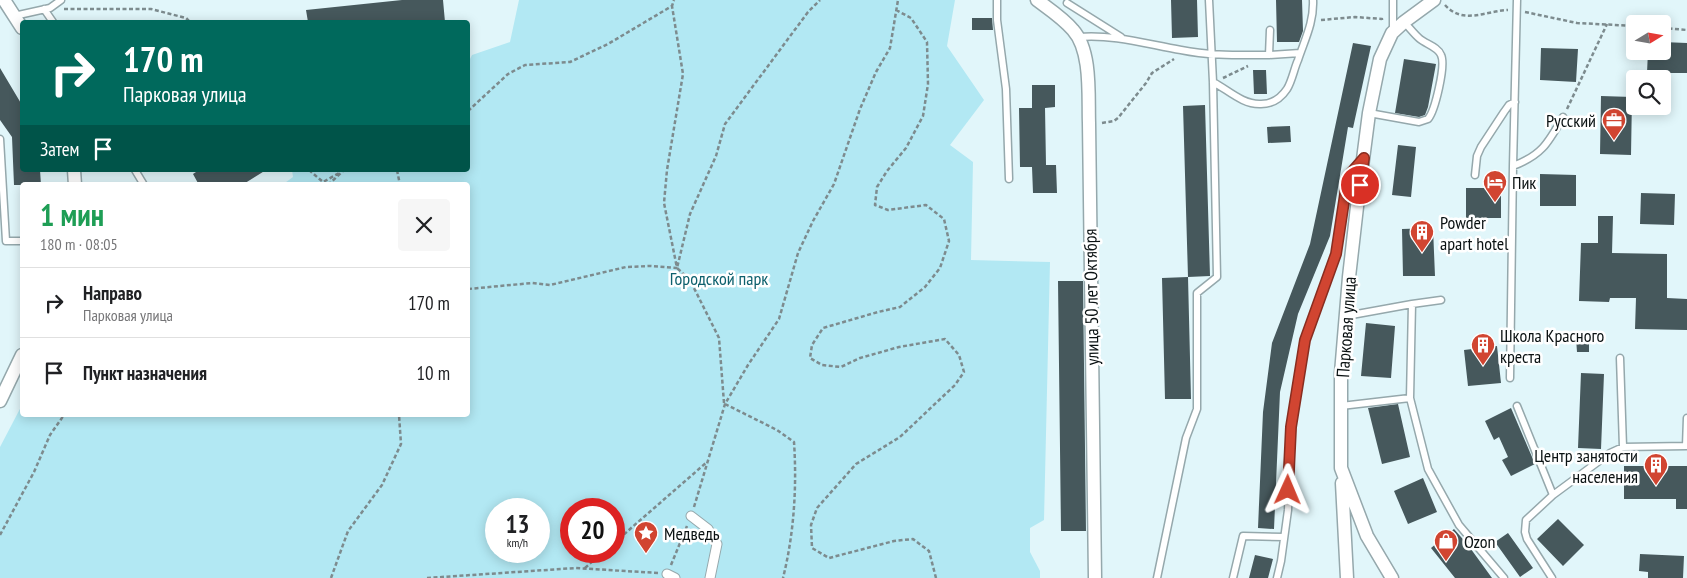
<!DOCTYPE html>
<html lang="ru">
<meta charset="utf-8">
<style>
:root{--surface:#fff;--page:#f6f6f6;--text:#202124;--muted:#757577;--line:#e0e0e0}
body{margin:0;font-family:"PT Sans Narrow",sans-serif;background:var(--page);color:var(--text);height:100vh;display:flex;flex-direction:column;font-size:19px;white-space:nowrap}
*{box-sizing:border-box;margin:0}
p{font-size:16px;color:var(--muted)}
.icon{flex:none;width:28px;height:28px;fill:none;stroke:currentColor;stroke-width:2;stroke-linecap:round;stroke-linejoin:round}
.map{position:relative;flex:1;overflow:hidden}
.side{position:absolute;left:20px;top:182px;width:450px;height:235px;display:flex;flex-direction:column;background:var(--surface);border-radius:5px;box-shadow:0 2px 12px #0003}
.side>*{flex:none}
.top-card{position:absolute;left:20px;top:20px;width:450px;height:152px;border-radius:5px;box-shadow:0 2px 12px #0003;background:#00695c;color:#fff;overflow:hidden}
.needle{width:32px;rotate:79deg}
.controls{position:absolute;left:1626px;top:15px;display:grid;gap:10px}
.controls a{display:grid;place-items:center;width:45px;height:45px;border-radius:5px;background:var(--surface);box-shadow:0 2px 12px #0003;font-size:25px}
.speed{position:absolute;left:485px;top:498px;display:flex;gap:10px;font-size:25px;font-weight:700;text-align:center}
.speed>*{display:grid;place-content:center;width:65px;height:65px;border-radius:50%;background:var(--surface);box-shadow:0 2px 12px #0003;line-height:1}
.speed small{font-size:12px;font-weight:400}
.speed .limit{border:8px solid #d22;background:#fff;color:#111}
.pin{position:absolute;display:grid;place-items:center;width:42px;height:42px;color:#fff;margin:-21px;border:2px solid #fff;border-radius:50%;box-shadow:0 1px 5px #0007}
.me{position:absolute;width:55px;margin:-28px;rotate:1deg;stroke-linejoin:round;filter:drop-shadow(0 0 4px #0008)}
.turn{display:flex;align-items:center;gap:18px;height:105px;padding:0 20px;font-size:22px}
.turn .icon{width:65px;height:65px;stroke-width:2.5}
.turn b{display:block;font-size:35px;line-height:42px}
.then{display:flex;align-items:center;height:48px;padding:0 20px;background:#0003;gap:10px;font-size:19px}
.round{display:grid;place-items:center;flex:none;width:52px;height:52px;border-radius:5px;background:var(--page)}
.headline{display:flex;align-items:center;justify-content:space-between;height:85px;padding:0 20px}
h1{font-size:30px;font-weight:800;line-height:38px;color:#1e9e55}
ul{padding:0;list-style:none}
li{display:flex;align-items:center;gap:15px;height:70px;padding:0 20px;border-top:1px solid var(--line)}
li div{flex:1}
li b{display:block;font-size:19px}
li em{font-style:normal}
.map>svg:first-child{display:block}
</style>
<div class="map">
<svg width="1687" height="578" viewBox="0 0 1687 578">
<rect width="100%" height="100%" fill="#e1f6fa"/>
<path fill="#b2e8f3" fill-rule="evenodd" d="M519 0H955L947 46 984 100 950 145 973 162 971 260 1050 262 1044 520 1030 528V552L1040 571V578H0V447L22 405V415H468V185H282L293 177 292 170H468V63L472 55 510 42ZM496 509H539V551H496ZM571 509H614V551H571Z"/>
<path fill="#46585c" d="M402 0H443L445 22H308L306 10Z
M1171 0H1197L1198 37 1172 38Z
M1276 0H1302L1303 31 1299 42H1277Z
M972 18H992L993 30H972Z
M1662 42 1687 43V73H1647L1648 51H1662Z
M1353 43 1371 46 1353 128 1348 127 1330 236 1298 314 1280 392 1274 529 1258 528 1263 412 1272 343 1310 244Z
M1541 48 1578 49 1576 82 1540 80Z
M1404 59 1436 64 1428 107 1425 115 1419 117 1395 113Z
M0 68 22 105V170H14H40L41 185H14L12 137 0 120Z
M1253 70H1266L1267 94H1254Z
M1032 85H1055V107L1045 108 1046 165H1056L1057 193H1033L1032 167H1020L1019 108H1032Z
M1601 96 1632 97 1631 155 1600 154Z
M1205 105 1210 276 1188 277 1183 106Z
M1290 126 1291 142 1268 143 1267 127Z
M1398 145 1416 147 1411 197 1392 195Z
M199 170H266L242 185H199L193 174Z
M1540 174 1576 175V206H1540Z
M1466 188H1501V218H1466Z
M1641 193 1675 194 1674 225 1640 224Z
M1598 216H1613L1612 253 1667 254V298L1687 299V330L1635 329 1636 298H1610L1609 302 1579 301 1581 243H1598Z
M1433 228 1435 276H1403L1402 229Z
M1188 277 1191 399H1165L1162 278Z
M1058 281H1083L1086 531H1061Z
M1366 323 1395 326 1391 378 1361 376Z
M1589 337V352H1577L1576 338Z
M1497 346 1501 383 1468 386 1464 350Z
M1581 373 1604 374 1601 449 1578 448Z
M1398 404 1410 457 1382 464 1368 408Z
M1511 408 1535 464 1511 476 1502 460 1508 457 1499 437 1494 440 1485 421Z
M1624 466H1687V509H1676V499H1624Z
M1423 478 1437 512 1408 524 1394 491Z
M1558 519 1584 545 1563 566 1537 539Z
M1454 529 1468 545 1492 578H1455L1431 548Z
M1508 533 1533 568 1520 577 1495 542Z
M1640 554 1684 556 1683 578H1648V572L1639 571Z
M1255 555 1273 559 1268 578H1249Z"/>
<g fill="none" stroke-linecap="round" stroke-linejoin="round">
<g stroke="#95a8ac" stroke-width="9">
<path id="service" d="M997 0V20L1006 89 1009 179
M1067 3 1121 37
M44 9 53 22
M14 16 50 8 61 0
M1270 30 1269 55 1300 53
M1393 31V0
M1078 37C1114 34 1146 44 1181 50 1210 56 1239 55 1269 55
M1213 82C1228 90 1243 105 1261 104 1272 104 1281 98 1287 89 1292 81 1294 69 1298 60 1305 39 1314 22 1313 0
M1369 113 1419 122 1428 119C1435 111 1446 65 1441 55 1438 47 1426 44 1420 39 1414 34 1409 27 1404 22
M0 139 6 241H22
M1513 166C1542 155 1548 143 1563 117
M135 170 144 185
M1475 175 1477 156 1481 147 1504 112 1509 105 1515 102
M1412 304 1441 300
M1346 316 1412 304 1410 398 1428 469 1459 525 1504 578
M1620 358 1623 447
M1510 378 1513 166 1517 0
M1341 406 1410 398
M1517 406 1553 495 1526 520 1525 532 1527 539 1552 578
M1686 446 1687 418
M1553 495 1610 453 1623 447 1687 446
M1157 578 1186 438 1197 409V293L1217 277 1213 82 1209 0
M1233 578 1243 536 1284 537
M1277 578 1281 561 1288 510 1291 427 1305 340 1336 254 1346 188 1351 173 1361 162"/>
</g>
<g stroke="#95a8ac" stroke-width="11">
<path id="pedestrian" d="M691 516 708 529 717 544 710 578
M667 574 675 578"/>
</g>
<g stroke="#95a8ac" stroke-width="15">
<path id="minor" d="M4 0 22 28
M1037 0C1049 9 1063 18 1073 30 1092 51 1088 96 1089 123L1095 578
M74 170 75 185
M0 401 22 355
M1342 483 1347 578
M1392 578 1367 536 1341 468V373L1349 277 1358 198 1369 113 1380 59 1392 33 1404 22 1434 0"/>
</g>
<path stroke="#7d8b8e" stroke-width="2.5" stroke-dasharray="4 2.5" stroke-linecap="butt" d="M1445 5C1463 25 1485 11 1508 10
M64 9H151L186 18 190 22
M896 10 911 18 927 42 928 84 923 116 906 148 887 171 877 187 875 205 888 210 926 205 944 219 949 241 940 268 925 287 900 307 878 312 823 328 812 345 810 358 822 365 841 367 860 358 899 347 945 339 959 355 964 372 955 385 900 437 856 464 817 508 811 525 812 548 829 558 894 541 913 539 929 551 936 578
M1525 12 1577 23 1635 26
M1321 20 1355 17 1382 19V20
M1662 28 1687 30
M1223 78 1248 66
M1567 109 1607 24
M468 111 508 74 525 65 570 62 608 44 645 22 672 6 674 0
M1102 123 1114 121 1118 118 1146 83 1152 73 1174 59
M309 170 323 182 341 172
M397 170 400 185
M328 185 344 170
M468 289 532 283 550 285 626 267 650 266 677 268 664 203 667 170 683 74 672 6
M724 403 719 338 690 280 677 268 690 214 716 156 725 124 808 12 820 0
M725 404 777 430 794 442C797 487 794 534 783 578
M694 507 725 404 748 365 779 319 798 253 813 221 834 184 860 109 876 72 890 48 898 0
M0 535 34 472 50 435 64 415
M614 543 707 462
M671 565 687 526
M585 568 604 551
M331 578 348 531 382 485 401 444 399 415
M427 578 576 568 658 573"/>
<use href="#service" stroke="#fff" stroke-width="6"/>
<use href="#pedestrian" stroke="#fff" stroke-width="9"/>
<use href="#minor" stroke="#fff" stroke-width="12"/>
</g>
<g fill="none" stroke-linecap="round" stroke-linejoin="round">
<g stroke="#882d20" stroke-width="12">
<path id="route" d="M1288 490 1291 427 1305 340 1336 254 1346 188 1351 173 1364 158 1360 185"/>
</g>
<use href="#route" stroke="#d14531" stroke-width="9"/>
</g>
<defs>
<g id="office-pin" transform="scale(1.25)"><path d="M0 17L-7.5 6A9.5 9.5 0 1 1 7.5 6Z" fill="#d14531" stroke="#fff"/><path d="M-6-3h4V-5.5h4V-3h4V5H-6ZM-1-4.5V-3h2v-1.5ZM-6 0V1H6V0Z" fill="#fff"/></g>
<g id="hotel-pin" transform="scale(1.25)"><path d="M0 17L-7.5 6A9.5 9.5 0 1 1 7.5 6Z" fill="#d14531" stroke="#fff"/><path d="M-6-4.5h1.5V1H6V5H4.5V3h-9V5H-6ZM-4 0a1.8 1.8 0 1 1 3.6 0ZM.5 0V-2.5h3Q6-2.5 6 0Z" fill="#fff"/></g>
<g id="building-pin" transform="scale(1.25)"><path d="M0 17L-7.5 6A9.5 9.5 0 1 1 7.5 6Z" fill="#d14531" stroke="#fff"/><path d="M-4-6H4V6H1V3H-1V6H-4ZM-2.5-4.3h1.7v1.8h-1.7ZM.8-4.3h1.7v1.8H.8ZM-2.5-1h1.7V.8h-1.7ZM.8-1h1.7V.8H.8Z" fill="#fff"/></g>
<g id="sight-pin" transform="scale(1.25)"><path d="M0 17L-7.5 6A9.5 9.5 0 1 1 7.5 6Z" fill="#d14531" stroke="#fff"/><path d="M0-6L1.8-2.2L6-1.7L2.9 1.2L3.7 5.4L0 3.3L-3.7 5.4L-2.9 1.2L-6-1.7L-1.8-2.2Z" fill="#fff"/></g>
<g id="shop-pin" transform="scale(1.25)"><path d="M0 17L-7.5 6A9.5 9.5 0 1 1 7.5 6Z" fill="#d14531" stroke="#fff"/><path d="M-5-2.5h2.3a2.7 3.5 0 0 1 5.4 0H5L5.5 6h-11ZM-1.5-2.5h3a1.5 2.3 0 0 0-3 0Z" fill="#fff"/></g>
</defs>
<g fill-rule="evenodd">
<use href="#office-pin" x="1614" y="120"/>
<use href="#hotel-pin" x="1495" y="182"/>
<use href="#building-pin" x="1422" y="232"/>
<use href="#building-pin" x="1483" y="345"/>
<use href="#building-pin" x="1656" y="465"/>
<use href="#sight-pin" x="646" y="533"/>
<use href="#shop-pin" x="1446" y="541"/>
</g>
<g text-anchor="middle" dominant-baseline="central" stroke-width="5" stroke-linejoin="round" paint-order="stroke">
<g font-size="18" fill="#0a1112" stroke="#fff" text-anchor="start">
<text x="1596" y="120" text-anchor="end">Русский</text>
<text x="1512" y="182">Пик</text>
<text x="1440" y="222">Powder<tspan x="1440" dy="21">apart hotel</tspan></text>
<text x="1500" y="335">Школа Красного<tspan x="1500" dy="21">креста</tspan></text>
<text x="1638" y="455" text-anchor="end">Центр занятости<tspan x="1638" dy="21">населения</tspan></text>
<text x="664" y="533">Медведь</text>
<text x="1464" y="541">Ozon</text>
</g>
<g font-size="18" fill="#0d606d" stroke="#fff">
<text x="719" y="278">Городской парк</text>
</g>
<g font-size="18" fill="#0a1112" stroke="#fff">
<text transform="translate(1091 297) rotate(-91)">улица 50 лет Октября</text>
<text transform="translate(1346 327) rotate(-86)">Парковая улица</text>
</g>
</g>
</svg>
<div class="controls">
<a><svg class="needle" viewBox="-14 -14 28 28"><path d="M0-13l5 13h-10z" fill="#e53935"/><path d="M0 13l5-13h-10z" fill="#757577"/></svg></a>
<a><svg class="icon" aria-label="search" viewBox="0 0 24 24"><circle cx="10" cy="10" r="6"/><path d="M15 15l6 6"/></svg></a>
</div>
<div class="speed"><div>13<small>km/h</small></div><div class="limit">20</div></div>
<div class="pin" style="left:1360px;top:185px;background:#d93025"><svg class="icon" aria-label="arrive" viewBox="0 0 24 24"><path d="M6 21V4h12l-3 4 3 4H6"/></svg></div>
<svg class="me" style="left:1288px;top:490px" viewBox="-20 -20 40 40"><path d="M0-17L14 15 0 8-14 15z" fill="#d14531" stroke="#fff" stroke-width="4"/></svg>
<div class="top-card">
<div class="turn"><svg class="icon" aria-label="right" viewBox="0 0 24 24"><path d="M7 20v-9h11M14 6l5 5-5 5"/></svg><div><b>170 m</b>Парковая улица</div></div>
<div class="then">Затем<svg class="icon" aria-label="arrive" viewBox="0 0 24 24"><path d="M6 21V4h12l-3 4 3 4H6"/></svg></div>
</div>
<section class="side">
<div class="headline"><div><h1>1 мин</h1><p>180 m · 08:05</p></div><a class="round"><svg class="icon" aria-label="close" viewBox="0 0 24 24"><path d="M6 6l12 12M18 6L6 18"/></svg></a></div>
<ul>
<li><svg class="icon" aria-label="right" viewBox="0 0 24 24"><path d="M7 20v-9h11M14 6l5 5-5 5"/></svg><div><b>Направо</b><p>Парковая улица</p></div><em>170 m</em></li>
<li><svg class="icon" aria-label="arrive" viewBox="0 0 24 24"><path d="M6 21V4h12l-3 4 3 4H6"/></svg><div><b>Пункт назначения</b></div><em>10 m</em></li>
</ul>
</section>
</div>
